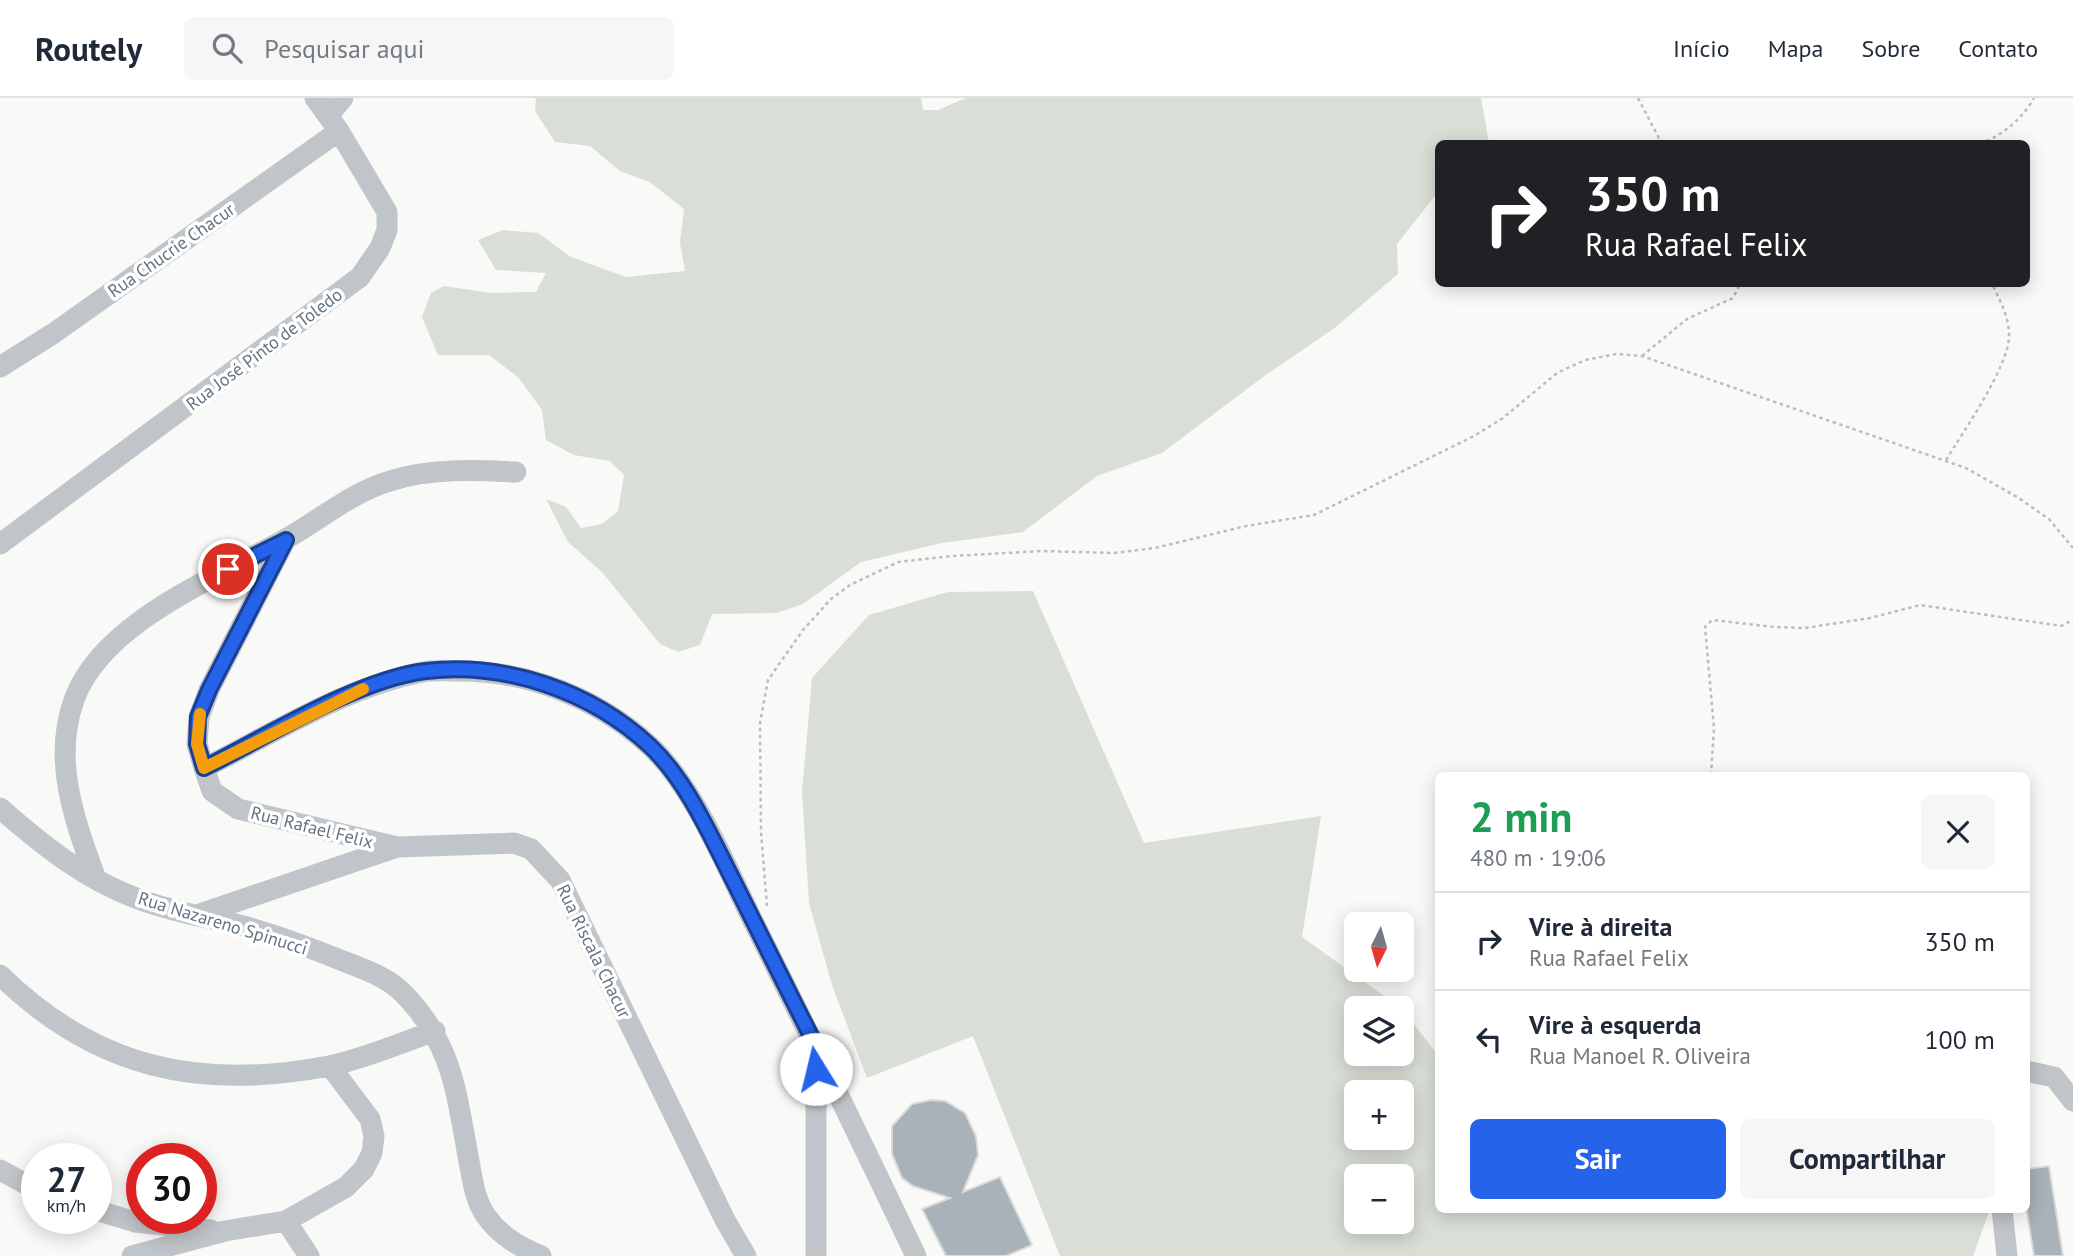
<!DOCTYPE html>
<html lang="pt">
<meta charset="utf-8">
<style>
:root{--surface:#fff;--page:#f6f6f7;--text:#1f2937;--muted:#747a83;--line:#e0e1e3;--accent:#2563eb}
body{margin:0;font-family:"PT Sans",sans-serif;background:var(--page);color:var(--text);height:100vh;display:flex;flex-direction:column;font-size:26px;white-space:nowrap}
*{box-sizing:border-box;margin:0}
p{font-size:23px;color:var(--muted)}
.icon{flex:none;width:38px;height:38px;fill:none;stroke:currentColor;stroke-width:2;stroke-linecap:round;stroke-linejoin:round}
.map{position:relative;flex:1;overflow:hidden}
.side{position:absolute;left:1435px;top:674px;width:595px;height:441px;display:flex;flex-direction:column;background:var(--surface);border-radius:10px;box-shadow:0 4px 18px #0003}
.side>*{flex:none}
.banner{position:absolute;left:1435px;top:42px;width:595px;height:147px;border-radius:10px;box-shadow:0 4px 18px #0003;background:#202124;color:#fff;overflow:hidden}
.needle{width:46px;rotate:185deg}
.tools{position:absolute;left:1344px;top:814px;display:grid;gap:14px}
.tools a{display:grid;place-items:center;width:70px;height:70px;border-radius:10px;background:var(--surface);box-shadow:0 4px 18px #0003;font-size:35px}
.speed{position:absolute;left:21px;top:1045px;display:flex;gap:14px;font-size:35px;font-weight:700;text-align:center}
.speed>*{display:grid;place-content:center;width:91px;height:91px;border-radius:50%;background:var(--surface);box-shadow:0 4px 18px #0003;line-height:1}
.speed small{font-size:18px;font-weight:400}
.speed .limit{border:10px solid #d22;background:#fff;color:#111}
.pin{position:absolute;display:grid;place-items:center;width:60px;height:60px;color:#fff;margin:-30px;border:4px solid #fff;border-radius:50%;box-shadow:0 2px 7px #0007}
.me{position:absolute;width:77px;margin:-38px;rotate:351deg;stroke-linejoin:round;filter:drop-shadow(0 0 5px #0008)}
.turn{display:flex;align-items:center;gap:24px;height:147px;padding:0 35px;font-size:32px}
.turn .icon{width:91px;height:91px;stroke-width:2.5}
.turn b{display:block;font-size:49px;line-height:60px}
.round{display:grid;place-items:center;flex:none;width:74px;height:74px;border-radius:10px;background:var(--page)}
.headline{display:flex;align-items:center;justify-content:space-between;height:119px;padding:0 35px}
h1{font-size:42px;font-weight:700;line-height:52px;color:#1e9e55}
.cta{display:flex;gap:14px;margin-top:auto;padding:14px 35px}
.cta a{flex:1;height:80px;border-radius:10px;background:var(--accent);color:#fff;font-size:28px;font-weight:700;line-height:80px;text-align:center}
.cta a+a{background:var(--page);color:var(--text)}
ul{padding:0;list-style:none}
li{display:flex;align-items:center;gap:21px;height:98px;padding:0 35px;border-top:2px solid var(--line)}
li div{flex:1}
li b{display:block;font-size:26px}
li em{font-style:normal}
header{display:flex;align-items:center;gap:42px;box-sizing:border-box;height:98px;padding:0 35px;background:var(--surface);border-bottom:2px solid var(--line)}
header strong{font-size:33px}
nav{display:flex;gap:38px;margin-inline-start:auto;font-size:24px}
.search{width:490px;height:63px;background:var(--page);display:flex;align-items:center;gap:18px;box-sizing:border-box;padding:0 24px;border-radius:10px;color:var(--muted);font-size:26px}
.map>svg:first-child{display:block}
</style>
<header>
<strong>Routely</strong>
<div class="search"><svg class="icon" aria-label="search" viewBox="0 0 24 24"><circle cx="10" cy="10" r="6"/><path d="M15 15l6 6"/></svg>Pesquisar aqui</div>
<nav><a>Início</a><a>Mapa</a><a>Sobre</a><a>Contato</a></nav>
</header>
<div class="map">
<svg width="2073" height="1158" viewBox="0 0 2073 1158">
<rect width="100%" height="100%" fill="#f9f9f7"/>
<path fill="#d9ded6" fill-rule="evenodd" d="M536 0H921L923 12H938L966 0H1481L1489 45 1438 46V94L1397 146 1398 176 1336 229 1263 279 1162 355 1097 378 1023 434 942 445 861 464 803 506 776 515 712 516 700 547 678 554 660 546 603 475 568 444 546 401 566 409 581 430 602 426 618 413 624 377 610 363 574 357 546 342 542 312 518 279 489 257H438L422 219 431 195 444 188 491 195 536 194 546 175 496 172 478 142 503 132 538 135 571 159 626 179 685 173 680 145 684 111 650 84 620 73 590 48 555 44 535 13Z
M1033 493 1144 745 1321 718 1302 839 1401 910H1356V956H1402V911L1438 957V1111H1990L1973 1158H1060L973 938 867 980 832 887 809 805 802 694 812 580 869 517 948 494ZM1356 994H1402V1040H1356ZM1356 1078H1402V1124H1356Z"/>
<path fill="#a9b2b8" stroke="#dbdbd9" stroke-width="2" d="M931 1002 945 1003 965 1015 976 1038 978 1057 963 1094 1000 1079 1032 1147 1006 1158H946L922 1111 950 1100 913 1088 902 1080 892 1056V1028L912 1006Z
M2049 1068 2063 1158H2034L2026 1109V1071Z"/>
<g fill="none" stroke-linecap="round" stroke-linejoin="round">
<path stroke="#babec1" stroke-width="2.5" stroke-dasharray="3.5 3.5" stroke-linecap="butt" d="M1638 0 1662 46
M1980 46C2003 37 2022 21 2034 0
M1642 258 1687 221 1733 200 1740 186
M1946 362C1963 334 2010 267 2009 237 2009 219 2000 202 1992 186
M1711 677 1714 630 1705 529 1712 522 1774 529 1805 530 1870 520 1920 507 2061 528 2073 522
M767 808 761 734 760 625 768 582 803 532 831 501 850 487 898 464 952 458 1042 453 1114 455 1155 450 1246 428 1314 417 1474 338 1503 320 1557 275 1585 262 1616 256 1642 258 1966 370 2017 399 2049 421 2073 450"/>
<path stroke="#c0c5c9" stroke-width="21" d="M328 18 343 0
M0 269 54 235 339 33
M286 441 209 592 199 619 197 646 204 670 212 693 238 711 397 749
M0 446 360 179 380 150 387 132V114L339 33 315 0
M204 670C274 635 345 589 423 574 433 572 444 573 455 573 526 572 596 599 649 647 693 687 726 768 752 821 808 933 862 1045 916 1158
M0 710C42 747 87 783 141 802 174 814 209 820 243 828 277 837 311 850 343 863 364 871 387 879 403 895 452 945 456 993 468 1058 472 1078 474 1101 486 1118 500 1138 520 1149 541 1158
M96 781C75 724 52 663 74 602 102 524 216 480 284 442 320 422 350 395 390 383 430 370 474 372 516 374
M197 817 397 749 514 745 531 751 560 782 725 1122 746 1158
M0 877C95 970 199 993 329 968 364 961 400 945 435 933
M816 954V1158
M2026 973 2054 979 2073 1003
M0 1072 37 1092
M2002 1111 2007 1158
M96 1112 135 1124 211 1132
M286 1123 309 1158
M132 1158 225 1133 286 1123 346 1089 364 1071 372 1055 374 1038 370 1021 330 968"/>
</g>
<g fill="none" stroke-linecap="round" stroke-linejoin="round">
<g stroke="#184099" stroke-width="18">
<path id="route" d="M228 471 286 442 209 592 198 619 197 646 204 670C266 639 358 581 426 573 506 564 591 593 650 648 687 683 710 737 733 782 761 838 788 893 816 948V971"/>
</g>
<use href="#route" stroke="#2563eb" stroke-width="12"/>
<path stroke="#f59e0b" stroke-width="12" d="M200 616 197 646 204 670 363 591"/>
</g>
<g text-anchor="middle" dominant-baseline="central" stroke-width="7" stroke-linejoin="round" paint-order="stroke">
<g font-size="18" fill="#647581" stroke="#fff">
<text transform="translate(171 152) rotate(-35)">Rua Chucrie Chacur</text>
<text transform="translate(264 251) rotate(-37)">Rua José Pinto de Toledo</text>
<text transform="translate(312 729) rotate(14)">Rua Rafael Felix</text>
<text transform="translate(223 825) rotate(17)">Rua Nazareno Spinucci</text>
<text transform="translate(594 853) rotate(64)">Rua Riscala Chacur</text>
</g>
</g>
</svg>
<div class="tools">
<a><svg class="needle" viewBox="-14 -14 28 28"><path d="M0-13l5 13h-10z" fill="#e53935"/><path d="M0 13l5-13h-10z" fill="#747a83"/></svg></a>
<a><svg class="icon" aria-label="layers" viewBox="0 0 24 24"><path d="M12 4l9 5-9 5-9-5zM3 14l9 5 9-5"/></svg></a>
<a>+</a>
<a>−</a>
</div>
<div class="speed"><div>27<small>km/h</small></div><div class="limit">30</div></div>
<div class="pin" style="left:228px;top:471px;background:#d93025"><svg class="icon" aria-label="arrive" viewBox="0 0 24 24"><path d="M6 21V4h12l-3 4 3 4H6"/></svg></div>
<svg class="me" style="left:816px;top:971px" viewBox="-20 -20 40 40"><circle r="19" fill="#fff"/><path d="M0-13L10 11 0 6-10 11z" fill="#2563eb"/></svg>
<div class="banner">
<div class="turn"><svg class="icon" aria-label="right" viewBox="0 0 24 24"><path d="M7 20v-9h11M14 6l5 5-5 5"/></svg><div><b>350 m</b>Rua Rafael Felix</div></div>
</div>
<section class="side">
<div class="headline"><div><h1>2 min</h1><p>480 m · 19:06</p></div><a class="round"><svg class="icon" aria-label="close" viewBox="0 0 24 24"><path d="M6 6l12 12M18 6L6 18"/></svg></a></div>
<ul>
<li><svg class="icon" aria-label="right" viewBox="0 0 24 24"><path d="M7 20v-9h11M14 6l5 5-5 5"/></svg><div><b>Vire à direita</b><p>Rua Rafael Felix</p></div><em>350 m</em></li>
<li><svg class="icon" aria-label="left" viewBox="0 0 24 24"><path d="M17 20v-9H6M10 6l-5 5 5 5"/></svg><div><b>Vire à esquerda</b><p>Rua Manoel R. Oliveira</p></div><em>100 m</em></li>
</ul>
<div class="cta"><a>Sair</a><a>Compartilhar</a></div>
</section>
</div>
